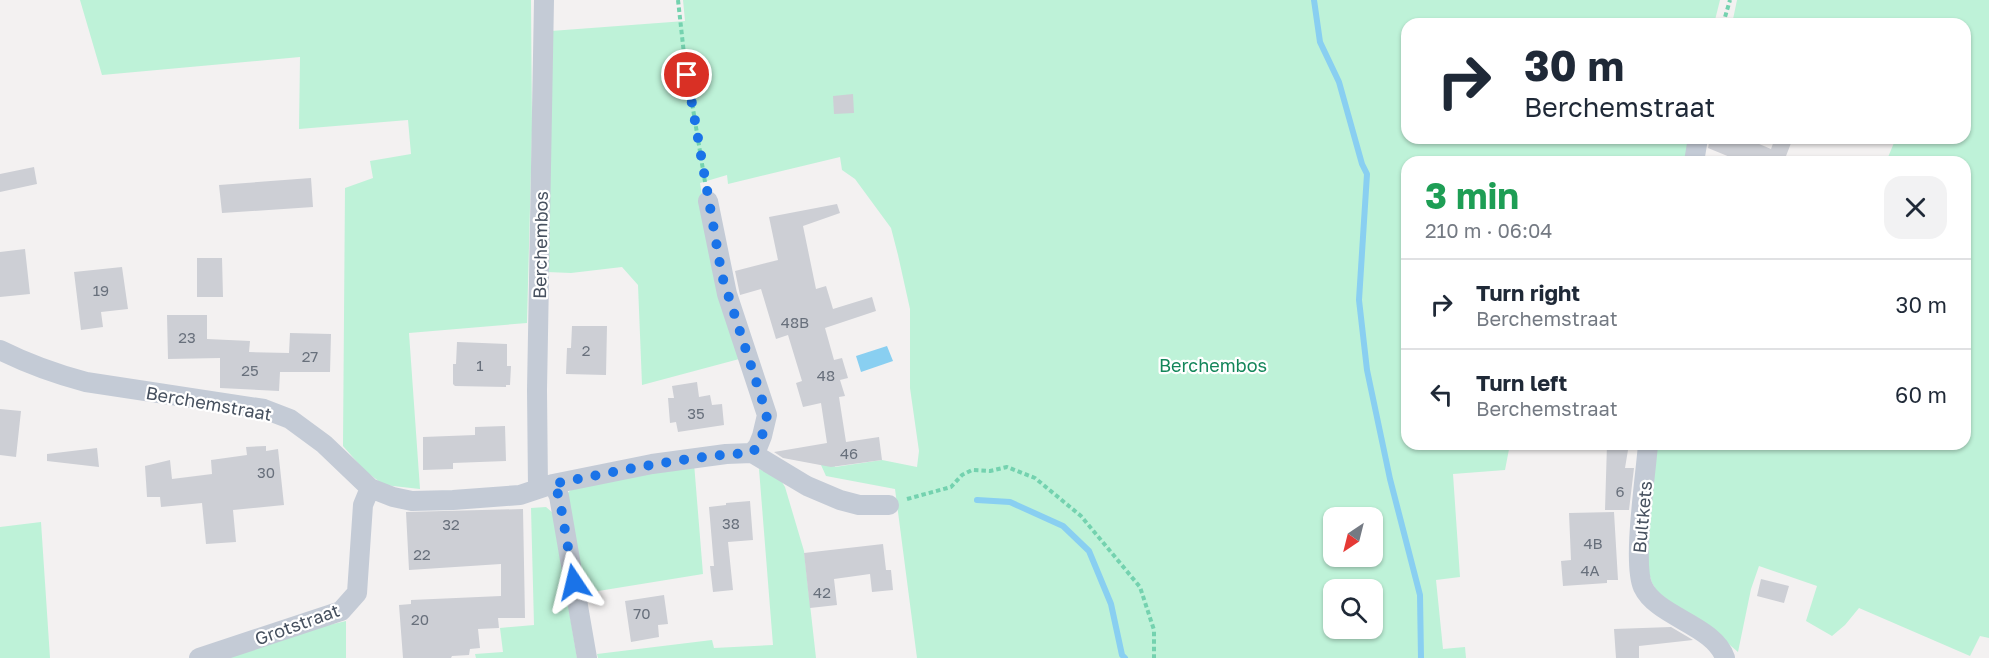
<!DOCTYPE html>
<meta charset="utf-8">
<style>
:root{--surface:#fff;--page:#f2f2f3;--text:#1f2937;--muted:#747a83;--line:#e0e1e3}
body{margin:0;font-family:"Golos Text",sans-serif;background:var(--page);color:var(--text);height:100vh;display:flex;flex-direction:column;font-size:22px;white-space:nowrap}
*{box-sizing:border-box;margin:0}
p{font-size:20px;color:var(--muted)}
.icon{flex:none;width:33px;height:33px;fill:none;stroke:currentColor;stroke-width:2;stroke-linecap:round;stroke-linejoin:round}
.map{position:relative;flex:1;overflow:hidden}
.sheet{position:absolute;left:1401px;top:156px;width:570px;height:294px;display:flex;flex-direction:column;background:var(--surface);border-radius:18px;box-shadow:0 2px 4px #0004}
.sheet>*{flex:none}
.banner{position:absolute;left:1401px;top:18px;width:570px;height:126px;border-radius:18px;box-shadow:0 2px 4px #0004;background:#fff;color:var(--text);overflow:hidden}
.needle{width:39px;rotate:215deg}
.fabs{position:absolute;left:1323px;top:507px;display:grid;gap:12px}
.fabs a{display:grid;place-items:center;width:60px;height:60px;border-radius:12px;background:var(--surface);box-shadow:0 2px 4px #0004;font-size:30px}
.pin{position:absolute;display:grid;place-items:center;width:51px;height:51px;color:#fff;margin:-26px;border:3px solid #fff;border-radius:50%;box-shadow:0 2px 6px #0007}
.me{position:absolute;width:66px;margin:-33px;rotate:350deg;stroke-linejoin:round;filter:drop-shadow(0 0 4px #0008)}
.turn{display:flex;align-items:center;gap:21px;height:126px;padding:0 24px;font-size:27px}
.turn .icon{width:78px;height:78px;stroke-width:2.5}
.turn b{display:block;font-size:42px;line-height:51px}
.round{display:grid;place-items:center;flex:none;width:63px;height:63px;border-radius:18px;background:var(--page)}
.headline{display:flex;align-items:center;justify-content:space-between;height:102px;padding:0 24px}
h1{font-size:36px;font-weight:700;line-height:45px;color:#1e9e55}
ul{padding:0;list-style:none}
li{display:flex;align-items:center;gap:18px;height:90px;padding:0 24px;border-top:2px solid var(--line)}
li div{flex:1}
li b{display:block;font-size:22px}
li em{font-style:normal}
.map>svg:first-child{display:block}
</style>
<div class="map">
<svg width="1989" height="658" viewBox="0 0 1989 658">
<rect width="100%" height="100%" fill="#f3f1f1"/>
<path fill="#bef2d8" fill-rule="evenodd" d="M80 0H531L532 130 527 323 409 333 420 489 384 485 365 471 343 446 345 188 373 178 370 161 411 154 408 120 299 129 300 57 102 75Z
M683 0H1720L1714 24H1407V138H1690L1685 162H1407V444H1510L1505 470 1453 474 1460 577 1436 580 1443 649 1465 647 1466 658H917L895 489 826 476 821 465 834 463 835 467 882 460 917 467 919 451 910 388V309L898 255 891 228 855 179 842 170 840 157 728 184 727 175 700 183 711 249 743 358 642 385 638 285 622 267 571 273 547 272 551 31 685 21ZM1334 518H1372V556H1334ZM1334 590H1372V628H1334Z
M1737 0H1989V638L1980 636 1970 656 1859 608 1845 625 1832 636 1806 621 1817 586 1759 566 1751 589 1738 652 1710 628 1662 599 1652 583 1646 564 1655 444H1965V162H1886L1896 138H1965V24H1732Z
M694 463 703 574 586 593 567 505 568 493 575 485Z
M759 469 779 477 785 487 804 551 816 658H598L597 654 712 640 714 648 773 645Z
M546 507 553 513 577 658H476L475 654 503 652 500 628 534 625 531 508Z
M41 522 50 658H0V527Z
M346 621V658H218L299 632Z"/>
<path fill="#89cff1" d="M887 346 893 361 861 372 856 356Z"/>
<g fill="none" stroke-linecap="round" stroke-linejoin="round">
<path stroke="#89cff1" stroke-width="6" d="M1314 0 1320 42 1339 82 1362 164 1367 174 1359 300 1367 370 1390 479 1420 595 1421 658
M977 500 1010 502 1063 526 1089 551 1111 604 1122 655 1125 658"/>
</g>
<path fill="#cdcfd5" d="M853 94 854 113 834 114 833 96Z
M1710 138H1745L1771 149 1775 138H1793L1786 156 1801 162H1742L1708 148Z
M34 167 37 184 0 192V174Z
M311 178 313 207 222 213 219 185Z
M837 204 840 213 803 226 816 289 826 286 833 309 872 297 876 311 825 328 834 360 842 358 848 378 840 380 845 396 839 397 846 442 879 437 882 460 831 467 783 458 774 452 827 443 821 403 803 407 796 383 802 381 788 335 776 339 761 289 740 295 735 271 778 260 769 217Z
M25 249 30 294 0 297V252Z
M197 258H222L223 297H197Z
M122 267 128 309 101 312 103 327 81 330 74 272Z
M167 315H207V339L250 341 249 352 289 353 290 333 331 334 330 372H280L279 391 220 388V358L168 359Z
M572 326H607L606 375 566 374 567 348H571Z
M457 342 507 344V366H511L510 385H506V387L455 386 453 384V364H456Z
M697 382 699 397 710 395 712 405 722 404 724 425 678 432 676 422 670 423 668 398H674L672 386Z
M0 409 21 411 16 457 0 455Z
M505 426 506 461 453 463V469L423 470V437L475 435V427Z
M1607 444H1629L1625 468H1634L1629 510H1605Z
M266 446V451L278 449 284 505 233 510 236 542 206 544 202 503 161 507 160 497H147L145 466 170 460 172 479 212 474 211 460 247 455 246 447Z
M97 448 99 467 47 461V454Z
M750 501 753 540 728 542 733 590 713 592 710 566H714L709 507 726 505V503Z
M523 509 525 618H498L499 628 478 629 480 648 470 649 469 655 452 656 451 658H403L399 605 411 604V600L501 596V564L409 570 406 512Z
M1614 512 1618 580H1607V583L1563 586 1561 561 1571 560 1569 513Z
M883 544 886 570H891L893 590 872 592 870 574 834 579 837 605 810 608 804 553Z
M1761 579 1789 586 1784 603 1757 596Z
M664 595 668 624 658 625 659 637 631 642 625 601Z
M1671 627 1693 640 1639 646V658H1616L1614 629Z"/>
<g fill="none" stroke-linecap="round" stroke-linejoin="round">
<path stroke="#74d2af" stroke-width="4" stroke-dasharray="4.5 3" stroke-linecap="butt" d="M678 0 684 54 705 182
M1723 24 1730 0
M907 499 951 487 962 475 972 470 990 471 1007 467 1035 478 1081 516 1140 587 1154 630V658"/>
<path stroke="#c4cbd6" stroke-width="20" d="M1694 162 1698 138
M708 201 727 294 767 415 762 436 758 446 752 453
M0 350C28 364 56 374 86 382L264 409 290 419 324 444 370 488 393 497 412 501 453 500 520 495 553 484 652 464 726 454 752 453 807 486 840 500 859 505H889
M1648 444C1646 474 1632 563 1643 587 1657 617 1714 625 1725 658
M553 484 559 496 587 658
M538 489 537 390 544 0
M199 658 341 611 357 593 363 505 370 488"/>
</g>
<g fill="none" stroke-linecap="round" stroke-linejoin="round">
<path stroke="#1a73e8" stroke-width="10" stroke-dasharray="0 18" d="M574 582 559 496 553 484C619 471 685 456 752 453 762 442 764 429 767 415L722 276 687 75"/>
</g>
<g text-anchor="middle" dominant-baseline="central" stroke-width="4.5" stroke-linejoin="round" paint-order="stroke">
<g font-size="15" fill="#68707c">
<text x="101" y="290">19</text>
<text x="795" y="322">48B</text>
<text x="187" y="337">23</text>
<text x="586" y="350">2</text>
<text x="310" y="356">27</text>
<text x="480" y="365">1</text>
<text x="250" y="370">25</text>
<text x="826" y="375">48</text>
<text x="696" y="413">35</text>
<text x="849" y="453">46</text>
<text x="266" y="472">30</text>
<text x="1620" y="491">6</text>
<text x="731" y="523">38</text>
<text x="451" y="524">32</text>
<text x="1593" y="543">4B</text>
<text x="422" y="554">22</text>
<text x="1590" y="570">4A</text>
<text x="822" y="592">42</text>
<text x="642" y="613">70</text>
<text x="420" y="619">20</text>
</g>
<g font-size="18" fill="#47515f" stroke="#fff">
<text transform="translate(540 245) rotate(-89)">Berchembos</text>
<text transform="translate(209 403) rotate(10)">Berchemstraat</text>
<text transform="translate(1642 517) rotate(-85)">Bultkets</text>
<text transform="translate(297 624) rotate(-20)">Grotstraat</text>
</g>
<g font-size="18" fill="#13865a" stroke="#fff">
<text x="1213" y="365">Berchembos</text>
</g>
</g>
</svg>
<div class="fabs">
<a><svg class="needle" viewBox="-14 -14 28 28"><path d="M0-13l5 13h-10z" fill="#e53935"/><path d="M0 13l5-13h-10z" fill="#747a83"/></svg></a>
<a><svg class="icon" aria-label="search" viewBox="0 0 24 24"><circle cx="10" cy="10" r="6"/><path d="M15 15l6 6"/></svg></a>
</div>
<div class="pin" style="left:687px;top:75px;background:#d93025"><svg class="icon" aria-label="arrive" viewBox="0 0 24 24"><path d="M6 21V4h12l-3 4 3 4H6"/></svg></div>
<svg class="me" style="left:574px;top:582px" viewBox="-20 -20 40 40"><path d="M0-17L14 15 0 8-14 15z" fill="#1a73e8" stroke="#fff" stroke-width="4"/></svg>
<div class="banner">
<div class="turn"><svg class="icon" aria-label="right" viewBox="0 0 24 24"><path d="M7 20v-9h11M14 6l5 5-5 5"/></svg><div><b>30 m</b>Berchemstraat</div></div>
</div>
<section class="sheet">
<div class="headline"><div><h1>3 min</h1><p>210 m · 06:04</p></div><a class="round"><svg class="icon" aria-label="close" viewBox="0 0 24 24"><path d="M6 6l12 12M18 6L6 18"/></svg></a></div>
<ul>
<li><svg class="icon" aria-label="right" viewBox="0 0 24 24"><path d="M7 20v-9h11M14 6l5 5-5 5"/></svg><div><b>Turn right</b><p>Berchemstraat</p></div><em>30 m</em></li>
<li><svg class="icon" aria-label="left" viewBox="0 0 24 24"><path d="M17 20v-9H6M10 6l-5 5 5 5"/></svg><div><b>Turn left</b><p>Berchemstraat</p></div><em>60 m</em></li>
</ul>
</section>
</div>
